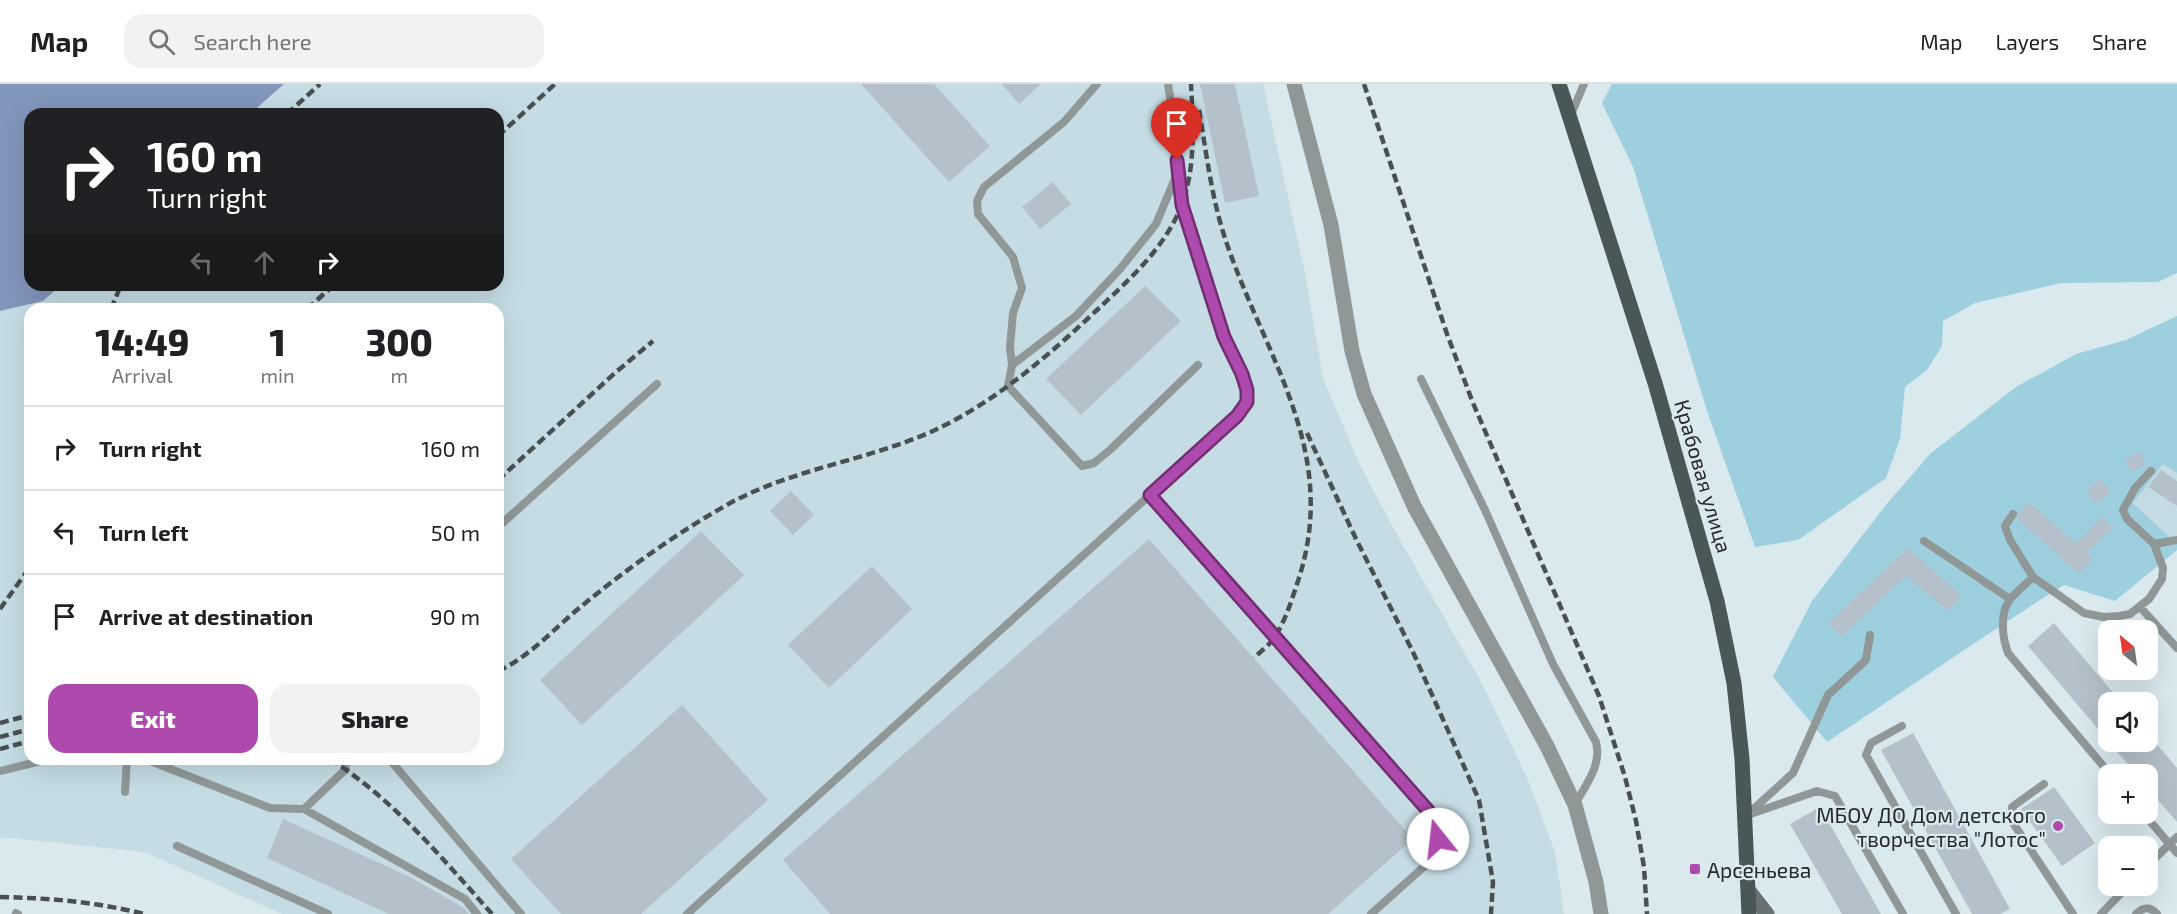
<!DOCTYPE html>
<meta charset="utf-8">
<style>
:root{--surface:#fff;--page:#f2f2f2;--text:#202124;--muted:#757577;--line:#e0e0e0;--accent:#ae49ad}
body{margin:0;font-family:"Exo 2",sans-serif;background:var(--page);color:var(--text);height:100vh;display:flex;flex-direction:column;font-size:22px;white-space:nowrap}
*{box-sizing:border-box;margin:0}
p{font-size:20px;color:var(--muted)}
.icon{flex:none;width:33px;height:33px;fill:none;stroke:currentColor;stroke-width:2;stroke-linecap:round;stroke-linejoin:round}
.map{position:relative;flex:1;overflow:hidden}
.details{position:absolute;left:24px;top:219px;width:480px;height:462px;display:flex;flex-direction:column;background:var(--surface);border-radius:18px;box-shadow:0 6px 24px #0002}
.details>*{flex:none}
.top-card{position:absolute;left:24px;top:24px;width:480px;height:183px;border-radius:18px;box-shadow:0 6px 24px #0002;background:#202124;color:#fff;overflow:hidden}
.needle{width:39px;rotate:331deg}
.controls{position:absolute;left:2098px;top:536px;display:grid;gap:12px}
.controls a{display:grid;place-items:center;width:60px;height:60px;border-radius:12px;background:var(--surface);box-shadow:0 6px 24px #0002;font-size:30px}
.pin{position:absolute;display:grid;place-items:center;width:51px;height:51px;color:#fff;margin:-62px -26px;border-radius:50% 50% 50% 0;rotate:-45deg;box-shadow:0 0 6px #0007}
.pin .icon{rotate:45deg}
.me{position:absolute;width:66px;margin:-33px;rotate:344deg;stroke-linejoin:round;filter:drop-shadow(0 0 4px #0008)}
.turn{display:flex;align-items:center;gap:21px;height:126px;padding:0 24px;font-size:27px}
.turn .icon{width:78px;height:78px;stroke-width:2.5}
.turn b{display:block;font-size:42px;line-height:51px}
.lanes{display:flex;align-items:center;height:57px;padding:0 24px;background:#0003;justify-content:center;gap:30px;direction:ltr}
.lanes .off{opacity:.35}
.eta{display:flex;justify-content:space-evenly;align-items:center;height:102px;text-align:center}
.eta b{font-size:36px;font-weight:800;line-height:42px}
.action{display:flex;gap:12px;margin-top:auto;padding:12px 24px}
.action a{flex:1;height:69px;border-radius:18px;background:var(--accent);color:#fff;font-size:24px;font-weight:800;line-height:69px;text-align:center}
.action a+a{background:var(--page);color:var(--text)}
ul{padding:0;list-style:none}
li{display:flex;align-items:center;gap:18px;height:84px;padding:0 24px;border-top:2px solid var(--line)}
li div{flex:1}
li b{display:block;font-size:22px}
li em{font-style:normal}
header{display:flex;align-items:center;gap:36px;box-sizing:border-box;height:84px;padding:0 30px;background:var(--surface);border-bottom:2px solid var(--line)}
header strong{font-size:28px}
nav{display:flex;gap:33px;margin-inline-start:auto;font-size:21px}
.search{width:420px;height:54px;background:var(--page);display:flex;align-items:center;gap:15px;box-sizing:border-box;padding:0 21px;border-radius:18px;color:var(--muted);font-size:22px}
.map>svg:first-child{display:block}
</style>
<header>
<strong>Map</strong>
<div class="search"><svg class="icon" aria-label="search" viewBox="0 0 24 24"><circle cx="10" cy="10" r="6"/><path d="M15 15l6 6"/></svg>Search here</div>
<nav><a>Map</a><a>Layers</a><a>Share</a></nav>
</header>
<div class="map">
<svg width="2177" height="830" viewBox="0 0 2177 830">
<rect width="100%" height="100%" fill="#d9e9ee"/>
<path fill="#c5dce4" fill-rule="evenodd" d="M284 0H1263L1306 194 1323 294 1359 379 1401 458 1484 603 1528 696 1555 768 1564 830H282L145 768 11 754 0 755V227L43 217 61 201H498V30H250ZM30 225H498V675H30Z
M2163 379 2177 389V460L2133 419Z"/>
<path fill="#9dcfdf" d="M1612 0H2177V189L2158 198 2061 199 1975 219 1943 237 1942 262 1927 286 1905 303 1900 355 1886 394 1798 456 1755 463 1707 327 1633 83 1602 19Z
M2177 232V389L2163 380 2133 419 2177 460V466L2115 517 2064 501C1984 551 1906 606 1827 658L1773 593 1812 517 1885 422 1931 369 2016 303 2076 270 2126 256Z"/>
<path fill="#8295bb" d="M0 0H284L250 30H30V201H61L43 217 0 227Z"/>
<path fill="#b5c1ca" d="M861 0H934L990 62 949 98Z
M1002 0H1041L1019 20Z
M1200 0H1235L1259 112 1225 119Z
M1053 98 1071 120 1040 145 1022 123Z
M1145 202 1181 237 1081 331 1046 295Z
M2140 367 2146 380 2131 388 2125 375Z
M2161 386 2177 397V422L2148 403Z
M2100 395 2111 407 2097 420 2086 407Z
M791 407 814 431 793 451 770 427Z
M2029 418 2076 459 2102 433 2113 444 2087 469 2093 475 2079 490 2017 435 2019 429Z
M701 447 744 491 582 641 540 596Z
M1149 455 1413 755 1328 830H830L783 776Z
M1908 464 1962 512 1948 527 1906 492 1841 553 1828 539Z
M872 482 912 525 829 604 788 561Z
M2054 539 2121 618H2109V657H2154L2177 684V738L2148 704V690H2136L2028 562Z
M682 621 768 716 641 830H561L511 775Z
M1913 649 2010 825 2000 830H1972L1881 666Z
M2054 703 2095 759 2062 782 2021 725Z
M1820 723 1881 830H1842L1790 740Z
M283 735 408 792 464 824 469 830H389L267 774Z"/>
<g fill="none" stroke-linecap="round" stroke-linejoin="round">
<path stroke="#909797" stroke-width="8" d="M1097 0 1064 38 984 103 977 117 978 130 1013 173 1022 204 1013 229 1010 263 1012 281 1008 302 1082 382 1094 379 1111 365 1198 281
M1570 33 1584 0
M1012 281 1076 232 1120 185 1156 140 1176 92
M1421 295 1485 426 1553 580 1596 658C1602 681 1586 701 1575 720
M1150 411 1439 739 1436 772 1371 830
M2013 430 2005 442 2010 456 2033 493 2084 529 2103 533 2119 532 2130 530 2149 515 2162 495 2163 484 2154 460 2127 435 2123 426 2135 404 2151 387
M498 443 657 300
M1924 457 2010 515
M2154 460 2177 456
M2033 493C2026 500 2018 506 2012 513 1999 526 2002 553 2008 569L2110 690
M2140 523 2177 564
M1902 642 1871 659 1866 671 1956 830
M145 675 270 724 304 725 465 815 477 830
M387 675 390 676 521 830
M0 687 49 675
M2044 700 2012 723 2013 739 2073 830
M125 708 127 675
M304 725 346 685 344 675
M2143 729 2177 769
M1748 730 1793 689 1828 611 1866 576 1870 551
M1745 732 1817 707 1835 712 1903 830
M177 762 328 830
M2148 781 2177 753
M16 829 18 830
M687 830 1237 332 1247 318V306L1242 289 1224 253 1182 121 1177 91 1173 33 1168 0
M2101 830 2129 801
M2136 830C2143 823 2150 822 2157 830"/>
<path stroke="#909797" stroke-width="15" d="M1294 0 1331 141 1352 267 1364 310 1414 422 1547 662 1575 721 1596 798 1601 830"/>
<path stroke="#677171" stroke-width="15" d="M1749 807 1767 830"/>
<path stroke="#4a5757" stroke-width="15" d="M1559 0 1655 299 1717 517 1734 599 1742 675 1749 830"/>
<path stroke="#485053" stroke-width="4.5" stroke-dasharray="9 4.5" stroke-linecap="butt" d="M1364 0 1447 250 1473 319 1599 612 1625 693 1636 737 1644 783 1647 830
M1199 26C1207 72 1212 119 1228 163 1268 278 1340 370 1298 497 1292 515 1286 535 1276 551 1271 560 1261 567 1254 574
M287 30 320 0
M498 52 555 0
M111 225 121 201
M307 225 334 201
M1307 349 1356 455 1412 566 1479 716 1493 798 1491 830
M498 396 616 288 653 257
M0 525 30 483
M498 587C529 573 553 546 578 525 624 487 674 451 725 422 788 386 860 378 926 350 991 322 1047 273 1098 225 1130 195 1166 163 1182 120 1196 82 1193 39 1191 0
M0 639 30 631
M0 653 30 645
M0 665 30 657
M330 675C394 716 442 774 492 830
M0 813C49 814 97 818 144 830"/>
</g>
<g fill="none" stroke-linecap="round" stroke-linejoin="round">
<g stroke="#712f70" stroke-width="15">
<path id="route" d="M1177 76 1182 121 1224 253 1242 290 1247 306V318L1237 332 1150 411 1439 739 1438 755"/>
</g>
<use href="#route" stroke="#ae49ad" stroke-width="10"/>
</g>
<g fill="#ae49ad" stroke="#d9e9ee" stroke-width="2">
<circle cx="2058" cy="742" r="6"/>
<rect x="1689" y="779" width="12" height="12" rx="3"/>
</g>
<g text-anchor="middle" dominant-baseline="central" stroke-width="4.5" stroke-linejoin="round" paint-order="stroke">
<g font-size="21" fill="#242a2c" stroke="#d9e9ee">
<text transform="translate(1704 392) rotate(74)">Крабовая улица</text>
</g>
<g font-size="21" fill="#242a2c" stroke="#d9e9ee" text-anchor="end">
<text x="2046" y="730">МБОУ ДО Дом детского<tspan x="2046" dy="24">творчества "Лотос"</tspan></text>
<text x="1707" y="785" text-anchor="start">Арсеньева</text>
</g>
</g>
</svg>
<div class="controls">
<a><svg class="needle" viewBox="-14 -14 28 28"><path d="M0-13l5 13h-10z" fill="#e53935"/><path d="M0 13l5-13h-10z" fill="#757577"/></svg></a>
<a><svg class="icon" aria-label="sound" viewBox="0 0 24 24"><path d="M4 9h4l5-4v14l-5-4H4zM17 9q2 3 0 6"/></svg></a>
<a>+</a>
<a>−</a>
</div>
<div class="pin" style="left:1177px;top:76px;background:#d93025"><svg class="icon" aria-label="arrive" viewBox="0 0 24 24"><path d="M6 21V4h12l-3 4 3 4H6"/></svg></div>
<svg class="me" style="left:1438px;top:755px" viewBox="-20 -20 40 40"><circle r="19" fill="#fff"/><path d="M0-13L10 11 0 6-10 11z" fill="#ae49ad"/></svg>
<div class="top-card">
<div class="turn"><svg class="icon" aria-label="right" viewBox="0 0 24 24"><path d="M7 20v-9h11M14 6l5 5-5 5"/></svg><div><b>160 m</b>Turn right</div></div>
<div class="lanes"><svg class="icon off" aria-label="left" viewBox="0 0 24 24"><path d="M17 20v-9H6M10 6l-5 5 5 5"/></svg><svg class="icon off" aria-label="ahead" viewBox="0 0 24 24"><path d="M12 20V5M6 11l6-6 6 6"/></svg><svg class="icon" aria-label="right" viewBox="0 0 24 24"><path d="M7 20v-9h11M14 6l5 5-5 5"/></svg></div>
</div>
<section class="details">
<div class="eta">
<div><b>14:49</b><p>Arrival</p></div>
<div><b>1</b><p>min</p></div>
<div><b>300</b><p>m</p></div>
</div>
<ul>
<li><svg class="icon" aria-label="right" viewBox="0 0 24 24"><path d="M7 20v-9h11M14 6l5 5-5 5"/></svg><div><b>Turn right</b></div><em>160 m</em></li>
<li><svg class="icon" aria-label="left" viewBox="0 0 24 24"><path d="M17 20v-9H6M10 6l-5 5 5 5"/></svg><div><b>Turn left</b></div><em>50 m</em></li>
<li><svg class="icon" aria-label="arrive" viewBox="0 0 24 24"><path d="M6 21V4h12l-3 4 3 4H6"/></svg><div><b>Arrive at destination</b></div><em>90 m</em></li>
</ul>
<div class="action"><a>Exit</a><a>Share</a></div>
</section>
</div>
